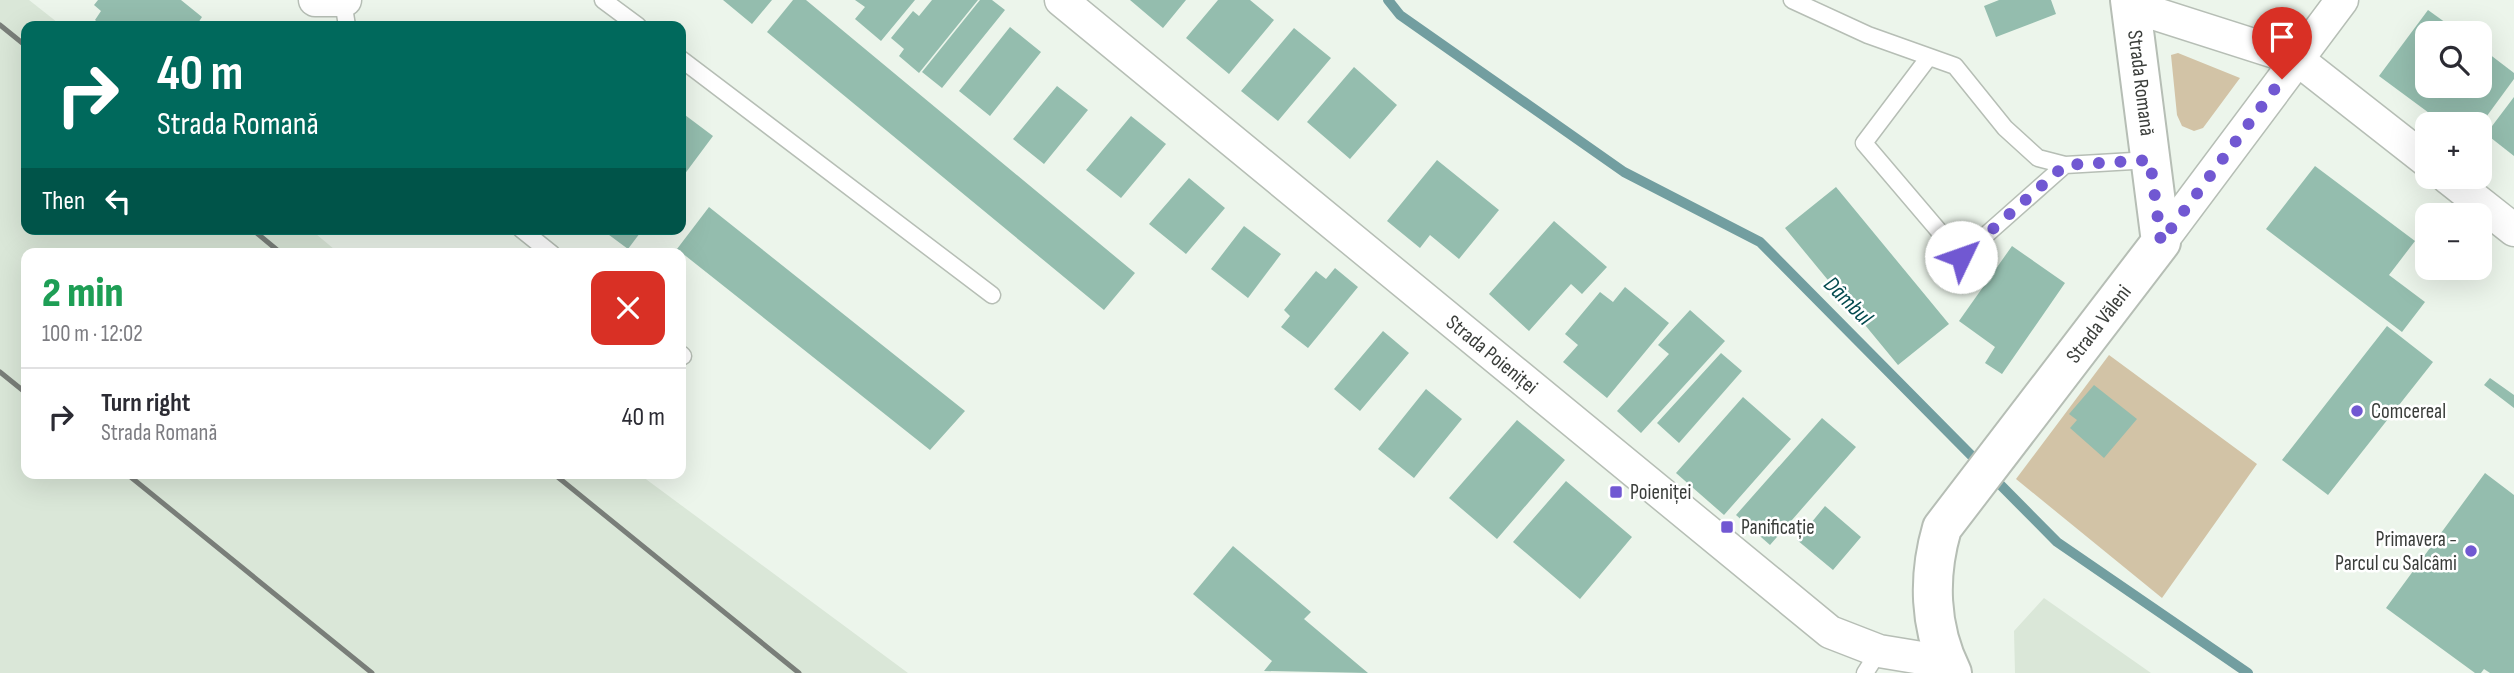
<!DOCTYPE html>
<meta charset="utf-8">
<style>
:root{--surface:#fff;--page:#f2f2f3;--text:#2b2b33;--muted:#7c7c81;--line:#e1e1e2}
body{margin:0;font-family:"Sofia Sans Condensed",sans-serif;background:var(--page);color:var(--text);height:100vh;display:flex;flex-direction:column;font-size:26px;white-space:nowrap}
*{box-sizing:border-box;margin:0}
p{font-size:23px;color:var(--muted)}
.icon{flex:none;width:38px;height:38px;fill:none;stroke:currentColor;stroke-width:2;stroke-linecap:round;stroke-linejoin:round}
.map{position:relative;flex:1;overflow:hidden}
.side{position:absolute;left:21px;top:248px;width:665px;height:231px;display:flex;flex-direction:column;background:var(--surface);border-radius:14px;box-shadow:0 7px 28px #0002}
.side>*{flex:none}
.guide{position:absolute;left:21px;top:21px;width:665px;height:214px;border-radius:14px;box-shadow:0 7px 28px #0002;background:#00695c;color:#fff;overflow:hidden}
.fabs{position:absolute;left:2415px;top:21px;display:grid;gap:14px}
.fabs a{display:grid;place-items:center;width:77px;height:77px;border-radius:14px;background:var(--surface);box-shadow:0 7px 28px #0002;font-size:35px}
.pin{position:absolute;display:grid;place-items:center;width:60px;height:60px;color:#fff;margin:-72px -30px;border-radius:50% 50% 50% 0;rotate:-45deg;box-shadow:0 0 7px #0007}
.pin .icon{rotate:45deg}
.me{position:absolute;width:77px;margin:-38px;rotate:48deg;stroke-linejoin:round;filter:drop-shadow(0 0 5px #0008)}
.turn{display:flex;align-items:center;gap:24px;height:147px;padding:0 21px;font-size:32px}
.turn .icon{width:91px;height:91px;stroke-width:2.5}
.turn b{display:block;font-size:49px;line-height:60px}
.then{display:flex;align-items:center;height:66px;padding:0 21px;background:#0003;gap:14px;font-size:26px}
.round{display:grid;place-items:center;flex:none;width:74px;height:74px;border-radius:14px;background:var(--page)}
.summary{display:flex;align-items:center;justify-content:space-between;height:119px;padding:0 21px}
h1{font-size:42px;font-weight:800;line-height:52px;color:#1e9e55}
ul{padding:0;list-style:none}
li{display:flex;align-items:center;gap:21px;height:98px;padding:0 21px;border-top:2px solid var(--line)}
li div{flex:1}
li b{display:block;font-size:26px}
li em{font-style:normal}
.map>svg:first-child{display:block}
</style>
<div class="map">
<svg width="2514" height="673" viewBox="0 0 2514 673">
<rect width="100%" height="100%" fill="#ecf5eb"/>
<path fill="#dae7d8" d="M0 0H29L62 26H26V229H310L340 254H26V474H639L908 673H0Z
M2044 598 2151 673H2015L2014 631Z"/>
<path fill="#d2c3a6" d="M2178 53 2240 78 2203 128 2194 131 2182 126 2177 115 2171 55Z
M2109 355 2257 464 2162 598 2016 479Z"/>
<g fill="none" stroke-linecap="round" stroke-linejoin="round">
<path stroke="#729ea0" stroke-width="10" d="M1388 0 1400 15 1624 172 1760 242 2057 542 2248 673"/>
</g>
<path fill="#94bdae" d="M98 0H181L202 17 196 26H102L95 20 101 11 94 5Z
M723 0H772L752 24Z
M793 0H806L1135 273 1104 310 767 32Z
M855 0H915L881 41 855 19 865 7Z
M932 0H978L919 73 899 56 904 49 891 38 913 11 919 16Z
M980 0H992L1005 10 942 88 922 72Z
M1130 0H1186L1163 28Z
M1218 0H1250L1274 20 1229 74 1186 38Z
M1999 0H2051L2056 14 1996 37 1984 6Z
M2428 10 2460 33H2427V86H2480V47L2514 73V79L2481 124H2444L2379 76Z
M1010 27 1041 52 990 116 959 91Z
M1294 28 1331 58 1278 121 1241 91Z
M1354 67 1397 105 1350 159 1307 122Z
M1057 86 1088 110 1044 164 1013 139Z
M2514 97V156L2486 134Z
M681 112 713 136 681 179Z
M1131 116 1166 144 1121 198 1086 170Z
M1437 160 1499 210 1459 259 1430 235 1420 248 1387 221Z
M2315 166 2415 241 2389 275 2425 302 2402 332 2266 229Z
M1189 178 1225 208 1186 254 1149 224Z
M1836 187 1949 324 1898 365 1785 228Z
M709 207 965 411 930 450 677 249Z
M1554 221 1607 267 1582 294 1571 284 1529 331 1489 294Z
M1244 226 1281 254 1248 298 1211 269Z
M601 229H643L628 249Z
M2012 246 2065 283 2002 374 1985 363 1995 347 1959 321Z
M1335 268 1358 287 1308 348 1281 327 1290 316 1284 310 1316 271 1326 279Z
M1625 287 1669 323 1607 398 1563 362 1578 345 1565 334 1600 292 1613 302Z
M1690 310 1725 341 1641 433 1617 411 1669 354 1658 345Z
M2387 326 2433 362 2328 495 2282 460Z
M1383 331 1409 353 1360 411 1334 389Z
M1721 353 1742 371 1679 443 1657 423Z
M2490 378 2514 395V408L2484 385Z
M2094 385 2137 419 2104 458 2070 428 2077 420 2069 414Z
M1426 389 1462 419 1414 478 1378 449Z
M1743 397 1791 439 1724 515 1676 473Z
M1822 418 1856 447 1770 545 1736 515Z
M1517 420 1565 460 1497 539 1449 498Z
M2485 473 2514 495V673H2490L2484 669 2481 673H2475L2386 608Z
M1566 481 1632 537 1580 599 1513 542Z
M1825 506 1861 537 1833 570 1797 540Z
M1233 546 1311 612 1304 619 1368 673 1264 671 1272 661 1193 594Z"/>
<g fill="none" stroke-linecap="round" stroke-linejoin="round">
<g stroke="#b6beb5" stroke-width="19">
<path id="lane" d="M603 0 638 26
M1792 0 1868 35 1955 66 2005 128 2038 158 2065 165 2150 160
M343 1 347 26
M1929 57 1864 143 1961 257 2065 165
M681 59 992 295
M521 229 552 254
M681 354 683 356
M1865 673 1879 651"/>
</g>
<g stroke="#b6beb5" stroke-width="35">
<g id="street">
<path d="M315 0H345"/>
<path id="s1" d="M1061 0 1830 632 1879 651 1946 662"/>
<path d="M2131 6 2297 59 2427 161"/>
<path d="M2447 177 2514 230"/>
<path d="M2161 242 2342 0"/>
</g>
</g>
<g stroke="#b6beb5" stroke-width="42">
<g id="secondary">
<path id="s2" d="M1952 673C1929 627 1928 576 1942 528L2161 242 2130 0"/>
</g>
</g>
<use href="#lane" stroke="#fff" stroke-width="16"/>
<use href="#street" stroke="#fff" stroke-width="32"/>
<use href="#secondary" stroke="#fff" stroke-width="38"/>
<path stroke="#797e79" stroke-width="5" d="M0 25 26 46
M252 229 282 254
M0 372 26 393
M127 474 372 673
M554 474 799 673"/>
</g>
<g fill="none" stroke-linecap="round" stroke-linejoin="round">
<path stroke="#7158d2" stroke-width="12" stroke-dasharray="0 21.6" d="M1961 257 2065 165 2150 160 2161 242 2282 79"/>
</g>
<g fill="#7158d2" stroke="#fff" stroke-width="2.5">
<circle cx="2357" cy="411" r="7"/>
<rect x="1609" y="485" width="14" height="14" rx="3.5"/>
<rect x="1720" y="520" width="14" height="14" rx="3.5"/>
<circle cx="2471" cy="551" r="7"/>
</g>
<g text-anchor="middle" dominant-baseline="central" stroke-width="5" stroke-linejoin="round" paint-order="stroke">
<g font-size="21" fill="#3a3d3a" stroke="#fff">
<text transform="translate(2141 83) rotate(83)">Strada Romană</text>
<text stroke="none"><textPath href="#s2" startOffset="406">Strada Văleni</textPath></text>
<text stroke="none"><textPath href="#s1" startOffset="558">Strada Poieniței</textPath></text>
</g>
<g font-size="21" fill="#3a3d3a" stroke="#fff" text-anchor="start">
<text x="2371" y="411">Comcereal</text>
<text x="1630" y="492">Poieniței</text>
<text x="1741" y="527">Panificație</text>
<text x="2457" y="539" text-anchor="end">Primavera -<tspan x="2457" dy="24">Parcul cu Salcâmi</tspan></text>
</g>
<g font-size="23" font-style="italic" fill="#034a4e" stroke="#fff">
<text transform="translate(1848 301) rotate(45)">Dâmbul</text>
</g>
</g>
</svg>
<div class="fabs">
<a><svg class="icon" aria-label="search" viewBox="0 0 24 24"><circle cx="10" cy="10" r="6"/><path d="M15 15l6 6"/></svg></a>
<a>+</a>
<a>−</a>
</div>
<div class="pin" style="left:2282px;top:79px;background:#d93025"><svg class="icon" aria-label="arrive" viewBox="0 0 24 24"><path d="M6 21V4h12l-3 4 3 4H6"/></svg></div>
<svg class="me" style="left:1961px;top:257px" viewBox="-20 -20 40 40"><circle r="19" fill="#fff"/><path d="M0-13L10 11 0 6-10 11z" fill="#7158d2"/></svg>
<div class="guide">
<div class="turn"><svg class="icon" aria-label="right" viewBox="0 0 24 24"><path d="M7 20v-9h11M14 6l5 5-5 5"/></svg><div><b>40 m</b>Strada Romană</div></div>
<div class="then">Then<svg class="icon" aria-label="left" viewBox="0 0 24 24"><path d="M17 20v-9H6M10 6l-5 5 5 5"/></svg></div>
</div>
<section class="side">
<div class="summary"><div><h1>2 min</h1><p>100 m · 12:02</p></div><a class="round" style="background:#d93025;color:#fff"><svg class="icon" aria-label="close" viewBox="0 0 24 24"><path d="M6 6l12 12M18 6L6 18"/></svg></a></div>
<ul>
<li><svg class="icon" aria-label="right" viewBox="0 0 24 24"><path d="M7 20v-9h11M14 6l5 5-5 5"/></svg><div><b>Turn right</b><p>Strada Romană</p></div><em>40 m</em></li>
</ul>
</section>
</div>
